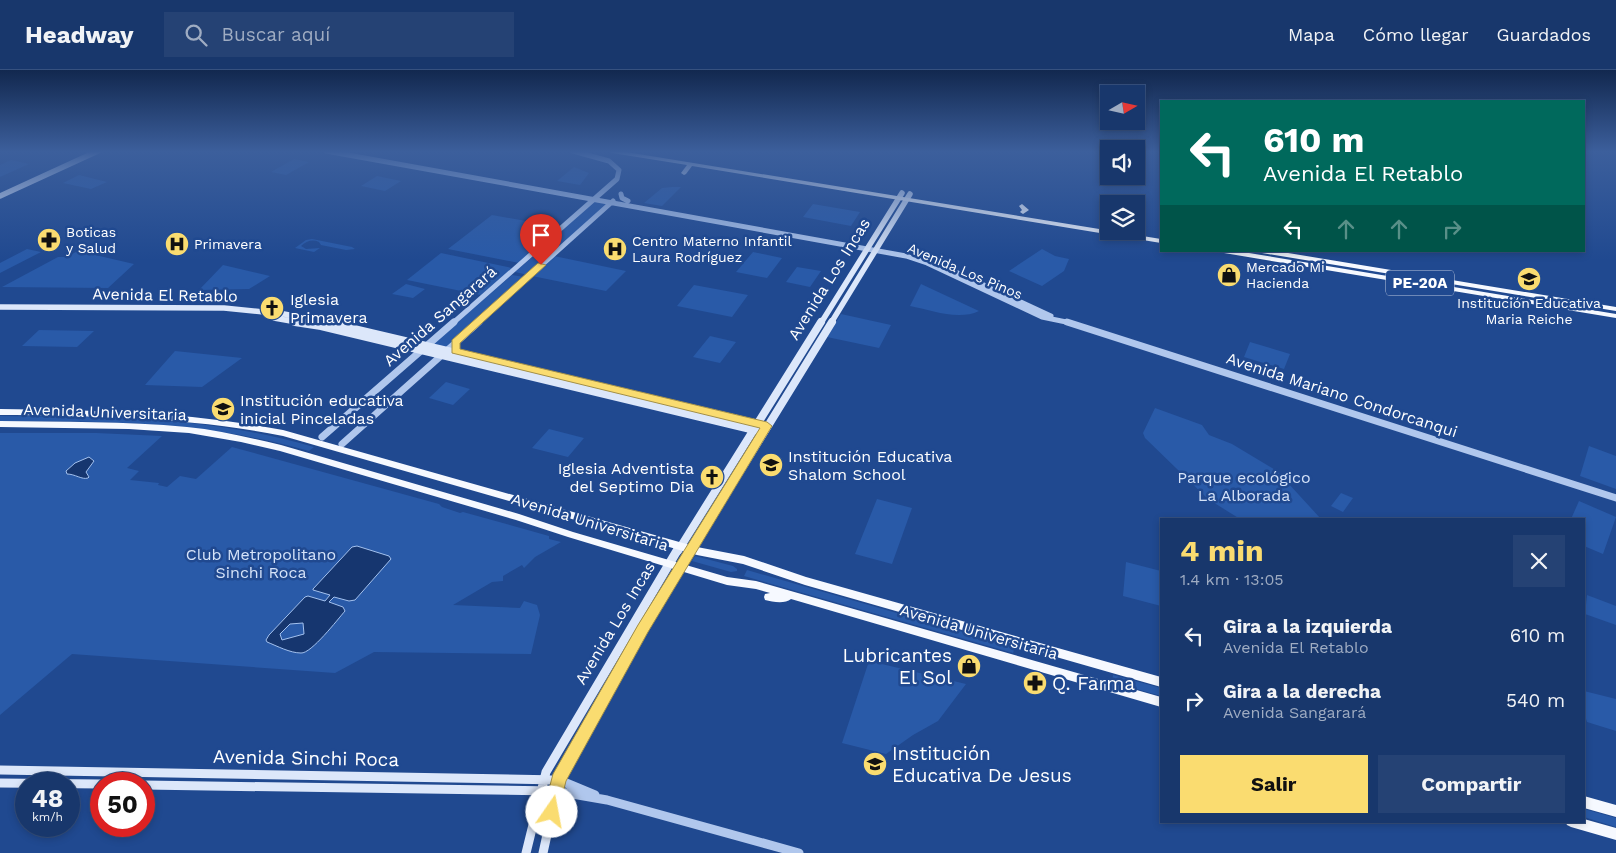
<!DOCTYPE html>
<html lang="es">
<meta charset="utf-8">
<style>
:root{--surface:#18376c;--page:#254274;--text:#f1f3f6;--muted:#9facc2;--line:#36517f;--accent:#fadc70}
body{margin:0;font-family:"Work Sans",sans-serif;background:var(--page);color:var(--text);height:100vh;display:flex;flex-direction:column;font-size:19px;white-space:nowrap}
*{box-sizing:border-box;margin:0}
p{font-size:16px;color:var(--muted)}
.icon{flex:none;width:28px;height:28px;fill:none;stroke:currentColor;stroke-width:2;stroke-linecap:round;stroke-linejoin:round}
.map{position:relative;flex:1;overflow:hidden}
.panel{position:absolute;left:1160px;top:448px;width:425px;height:305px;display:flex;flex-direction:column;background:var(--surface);border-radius:0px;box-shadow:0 2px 8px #0003,0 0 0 1px var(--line)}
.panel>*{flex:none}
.banner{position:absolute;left:1160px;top:30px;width:425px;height:152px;border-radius:0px;box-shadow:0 2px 8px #0003,0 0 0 1px var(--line);background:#00695c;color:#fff;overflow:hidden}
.needle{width:32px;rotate:81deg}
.fabs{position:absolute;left:1100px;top:15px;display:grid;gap:10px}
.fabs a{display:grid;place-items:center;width:45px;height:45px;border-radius:0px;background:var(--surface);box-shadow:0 2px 8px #0003,0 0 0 1px var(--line);font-size:25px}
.speed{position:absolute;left:15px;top:702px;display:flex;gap:10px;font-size:25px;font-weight:700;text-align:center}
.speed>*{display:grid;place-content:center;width:65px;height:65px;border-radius:50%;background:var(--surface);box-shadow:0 2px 8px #0003,0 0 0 1px var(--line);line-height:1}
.speed small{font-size:12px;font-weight:400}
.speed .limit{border:8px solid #d22;background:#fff;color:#111}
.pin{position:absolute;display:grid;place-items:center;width:42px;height:42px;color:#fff;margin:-51px -21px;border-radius:50% 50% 50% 0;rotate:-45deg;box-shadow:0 0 5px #0007}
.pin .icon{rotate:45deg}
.me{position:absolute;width:55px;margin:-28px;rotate:12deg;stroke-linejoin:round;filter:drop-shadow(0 0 4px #0008)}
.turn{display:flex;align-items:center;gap:18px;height:105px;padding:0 20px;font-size:22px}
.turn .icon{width:65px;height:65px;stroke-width:2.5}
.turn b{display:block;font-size:35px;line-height:42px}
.lanes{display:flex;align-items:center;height:48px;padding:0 20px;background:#0003;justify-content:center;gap:25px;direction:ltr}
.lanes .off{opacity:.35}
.round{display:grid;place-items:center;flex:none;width:52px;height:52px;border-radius:0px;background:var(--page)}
.head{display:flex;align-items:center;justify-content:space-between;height:85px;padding:0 20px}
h1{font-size:30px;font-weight:700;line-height:38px;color:var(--accent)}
.action{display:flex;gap:10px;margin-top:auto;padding:10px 20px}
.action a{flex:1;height:58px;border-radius:0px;background:var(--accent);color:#111;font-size:20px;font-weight:700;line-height:58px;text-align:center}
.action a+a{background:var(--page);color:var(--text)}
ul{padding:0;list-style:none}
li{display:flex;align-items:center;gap:15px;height:65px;padding:0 20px}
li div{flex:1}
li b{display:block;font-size:19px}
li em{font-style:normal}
header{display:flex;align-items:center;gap:30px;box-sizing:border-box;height:70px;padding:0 25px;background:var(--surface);border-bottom:1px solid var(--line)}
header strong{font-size:24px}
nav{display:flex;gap:28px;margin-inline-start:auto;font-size:18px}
.search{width:350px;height:45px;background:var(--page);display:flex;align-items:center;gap:12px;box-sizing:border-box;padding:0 18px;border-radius:0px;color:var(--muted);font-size:19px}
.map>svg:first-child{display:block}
</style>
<header>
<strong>Headway</strong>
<div class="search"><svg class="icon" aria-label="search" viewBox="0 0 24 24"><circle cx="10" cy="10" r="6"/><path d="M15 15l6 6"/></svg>Buscar aquí</div>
<nav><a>Mapa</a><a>Cómo llegar</a><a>Guardados</a></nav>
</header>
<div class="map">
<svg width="1616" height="783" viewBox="0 0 1616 783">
<rect width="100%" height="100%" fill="#204990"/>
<path fill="#295aa8" d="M294 89 309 92 286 105 271 102Z
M11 90 29 94 0 107V95Z
M574 97 589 103 580 115 557 111Z
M79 105 107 112 91 119 63 113Z
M377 106 401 111 385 121 361 116Z
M672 117H681L662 136 644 133 662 118Z
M596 130 610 133 553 183 539 180Z
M813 134 860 142 851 156 803 147Z
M492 145 559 157 519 193 448 179Z
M312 169 352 177 355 179 346 180 321 175 319 172C313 169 306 171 301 176L306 179 320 178 314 182 295 178 306 170Z
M27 179 41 182 0 203V193Z
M1042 179 1055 186 1069 189 1064 201 1042 216 1009 201Z
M78 181 134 194 108 218 2 217 58 187H66Z
M753 182 782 188 767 208 736 202Z
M441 183 512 198 481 225 407 210Z
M537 183 550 186 528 205 515 202Z
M554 186 626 201 606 221 532 206Z
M223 195 270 206 249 219 199 220Z
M797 197 821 201 810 217 786 212Z
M512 205 524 207 446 278 431 275Z
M406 214 425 219 413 228 392 224Z
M921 214 979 241C958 251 931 240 910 236Z
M694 215 748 225 732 247 677 236Z
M841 244 891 255 879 278 827 267Z
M39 260 94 261 77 277 22 276Z
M710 266 736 272 720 293 693 287Z
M1250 272 1290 284 1284 299 1244 287Z
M175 281 242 288 202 317 145 315Z
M446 312 470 319 453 335 429 328Z
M1155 338 1202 355 1209 365 1232 374 1277 401 1321 449H1240L1208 429 1145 368 1143 363Z
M0 346C109 347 208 346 314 377L309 381C204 351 108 351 0 351Z
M549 359 584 368 568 387 532 378Z
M0 363H96L162 366 127 398 139 401 130 410 159 413 158 415 167 417 180 406 196 409 232 377 439 434 442 437 460 443 463 442 549 466V469L561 472 535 487 524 498 522 495 503 506V511L492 512 453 535 520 538 524 531 537 535 540 545 531 584 374 582 335 603 72 584 0 645Z
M1589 376 1616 386V419L1580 406Z
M1341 423 1353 428 1343 442 1331 436Z
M877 429 912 438 892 494 855 484Z
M1579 431 1616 447 1603 484 1584 476V449H1571Z
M695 486 733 496 737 499V501L731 502 692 491Z
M1126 492 1161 501V536L1123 526Z
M747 500 1015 577 1013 583 744 506Z
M1587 525 1616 536V555L1585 544Z
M869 591 966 614 938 651 913 665 886 684 842 673Z
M1113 605 1161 618V626L1112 612Z
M1584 621 1616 629V661L1587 652 1584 642Z
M1584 739 1616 748V757L1584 747Z"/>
<path fill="#16366f" stroke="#a3c1ee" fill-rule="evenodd" d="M89 387 94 391 86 402 89 407 88 408C82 410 75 404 67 404L66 401 75 393Z
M357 476 389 486 391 489 355 530 349 531 334 527 329 532 343 537 345 541C338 549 311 584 301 583 290 583 277 576 267 572L266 570 269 565 305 527 308 526 325 531 330 525 313 520V519L352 477ZM303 553 304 564 282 570 280 564 290 554Z"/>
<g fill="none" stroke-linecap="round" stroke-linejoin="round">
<path stroke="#b0c7ed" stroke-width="5" d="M326 81 906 186 927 193 1042 247 1071 253
M621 124 622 128 628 131
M923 187 1051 246
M453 253 617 109 619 100 609 91 573 81
M477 253 613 131"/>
<path stroke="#b0c7ed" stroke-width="7" d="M1067 252 1616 428
M322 367 454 252
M342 374 479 252"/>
<path stroke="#b0c7ed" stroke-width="9" d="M559 710 595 725
M555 721 607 730 799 783"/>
<path stroke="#dce7fa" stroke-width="5.5" d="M0 126 98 81
M0 237 224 238 284 244 331 253
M274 248 302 253
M821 253 902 123
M831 253 910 124"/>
<path stroke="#dce7fa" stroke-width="8" d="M295 252 321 256 763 362
M324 252 767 356
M678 481 821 252
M691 481 832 252"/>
<path stroke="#dce7fa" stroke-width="9" d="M0 700 559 710
M0 713 101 714
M144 715 555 721
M526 783 546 702 678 479
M543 783 559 710 643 558 691 479"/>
<path fill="#f6f9ff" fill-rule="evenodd" d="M609 81H620L1161 169V173L692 96 686 104 684 105 681 103 687 95 612 83Z
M1022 134 1029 140 1023 144 1020 142 1022 140 1019 136Z
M1221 181H1237L1616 244V248L1224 183Z
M1259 181H1276L1616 237V241L1262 183Z
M0 339C95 340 189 342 283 360L697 477 744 486 806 507 1161 607V617L805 515 743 494 697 485 283 366C189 347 95 346 0 345Z
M0 351C62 352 125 351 187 357 219 360 250 368 281 375L519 444 573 462 727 507 756 511 1161 627V637L791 529C785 534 773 532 765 530L764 527 765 524 770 523 756 519 727 515 568 467 516 450 280 381 241 372 189 363 129 359 0 357Z
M1584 726 1616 735V747L1584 738Z
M1584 749 1616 758V770L1571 757 1567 755 1565 751H1584Z"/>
</g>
<linearGradient id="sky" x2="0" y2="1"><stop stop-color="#12284f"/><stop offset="0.43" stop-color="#3c5f9c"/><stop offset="1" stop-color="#3c5f9c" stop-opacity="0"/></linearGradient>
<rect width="1616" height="190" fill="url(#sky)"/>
<path fill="#fadc70" stroke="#a28f49" d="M538 193 546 195 460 273V279L767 352 772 356 648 562 566 711 557 747 552 749 546 747 543 742 553 704 638 555 760 358 452 283V270Z"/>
<defs>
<g id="pharmacy-disc" transform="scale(1.25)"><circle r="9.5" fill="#fadc70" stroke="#204990"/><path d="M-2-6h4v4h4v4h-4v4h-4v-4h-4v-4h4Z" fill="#111"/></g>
<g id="hospital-disc" transform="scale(1.25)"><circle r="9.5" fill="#fadc70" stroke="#204990"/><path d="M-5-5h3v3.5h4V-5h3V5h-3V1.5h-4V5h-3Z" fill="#111"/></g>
<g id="shop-disc" transform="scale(1.25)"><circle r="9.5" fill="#fadc70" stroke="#204990"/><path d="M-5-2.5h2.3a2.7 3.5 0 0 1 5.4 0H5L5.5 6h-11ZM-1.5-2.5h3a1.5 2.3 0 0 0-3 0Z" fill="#111"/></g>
<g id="school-disc" transform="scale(1.25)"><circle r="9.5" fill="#fadc70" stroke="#204990"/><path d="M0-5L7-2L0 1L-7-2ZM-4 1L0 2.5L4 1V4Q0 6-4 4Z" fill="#111"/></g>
<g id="church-disc" transform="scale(1.25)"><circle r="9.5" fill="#fadc70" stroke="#204990"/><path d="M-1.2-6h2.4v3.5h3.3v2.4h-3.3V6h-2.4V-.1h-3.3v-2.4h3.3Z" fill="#111"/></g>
</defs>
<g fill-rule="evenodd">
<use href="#pharmacy-disc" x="49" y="170"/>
<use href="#hospital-disc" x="177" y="174"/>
<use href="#hospital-disc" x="615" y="179"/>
<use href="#shop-disc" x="1229" y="205"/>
<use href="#school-disc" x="1529" y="209"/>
<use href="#church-disc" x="272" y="238"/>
<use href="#school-disc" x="223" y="339"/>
<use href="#school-disc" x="771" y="395"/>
<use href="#church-disc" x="712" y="407"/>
<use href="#shop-disc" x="969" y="596"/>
<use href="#pharmacy-disc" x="1035" y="613"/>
<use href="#school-disc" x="875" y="694"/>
</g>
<g text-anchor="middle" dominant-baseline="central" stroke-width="5" stroke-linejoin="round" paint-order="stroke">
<g font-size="14" fill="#fff" stroke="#204990" text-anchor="start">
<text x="66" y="162">Boticas<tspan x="66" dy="16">y Salud</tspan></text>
<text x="632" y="171">Centro Materno Infantil<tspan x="632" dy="16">Laura Rodríguez</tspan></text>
<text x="194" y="174">Primavera</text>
<text x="1246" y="197">Mercado Mi<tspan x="1246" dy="16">Hacienda</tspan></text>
<text x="1529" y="233" text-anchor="middle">Institución Educativa<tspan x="1529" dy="16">Maria Reiche</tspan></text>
</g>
<g font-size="14" fill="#fff" stroke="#204990">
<text transform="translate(965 201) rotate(23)">Avenida Los Pinos</text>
</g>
<rect fill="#204990" stroke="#bcc8de" stroke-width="1" x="1386" y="200.5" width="68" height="25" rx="4"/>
<g font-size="15" font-weight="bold" fill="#fff">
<text x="1420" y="213">PE-20A</text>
</g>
<g font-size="16" fill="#fff" stroke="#204990">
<text transform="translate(829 209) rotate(-58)">Avenida Los Incas</text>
<text transform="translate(165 225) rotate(1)">Avenida El Retablo</text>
<text transform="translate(440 246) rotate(-41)">Avenida Sangarará</text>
<text transform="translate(1342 325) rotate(18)">Avenida Mariano Condorcanqui</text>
<text transform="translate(105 342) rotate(2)">Avenida Universitaria</text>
<text transform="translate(590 452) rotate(17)">Avenida Universitaria</text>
<text transform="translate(615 553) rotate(-59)">Avenida Los Incas</text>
<text transform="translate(979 562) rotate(16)">Avenida Universitaria</text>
</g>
<g font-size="16" fill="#fff" stroke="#204990" text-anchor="start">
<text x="290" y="229">Iglesia<tspan x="290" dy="18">Primavera</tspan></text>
<text x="240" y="330">Institución educativa<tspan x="240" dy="18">inicial Pinceladas</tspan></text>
<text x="788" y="386">Institución Educativa<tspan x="788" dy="18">Shalom School</tspan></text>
<text x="694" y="398" text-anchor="end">Iglesia Adventista<tspan x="694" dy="18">del Septimo Dia</tspan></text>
</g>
<g font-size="16" fill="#d5e3f9" stroke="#204990">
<text x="1244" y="407">Parque ecológico<tspan x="1244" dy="18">La Alborada</tspan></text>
<text x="261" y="484">Club Metropolitano<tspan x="261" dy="18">Sinchi Roca</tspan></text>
</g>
<g font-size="19" fill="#fff" stroke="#204990" text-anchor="start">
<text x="952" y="585" text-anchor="end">Lubricantes<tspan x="952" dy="22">El Sol</tspan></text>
<text x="1052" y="613">Q. Farma</text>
<text x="892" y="683">Institución<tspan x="892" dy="22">Educativa De Jesus</tspan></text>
</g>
<g font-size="19" fill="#fff" stroke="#204990">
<text transform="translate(306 688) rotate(1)">Avenida Sinchi Roca</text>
</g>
</g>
</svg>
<div class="fabs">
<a><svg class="needle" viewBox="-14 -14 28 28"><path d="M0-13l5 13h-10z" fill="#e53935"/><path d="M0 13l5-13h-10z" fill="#9facc2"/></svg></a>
<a><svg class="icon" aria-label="sound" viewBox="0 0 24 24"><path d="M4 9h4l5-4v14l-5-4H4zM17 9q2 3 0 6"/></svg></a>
<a><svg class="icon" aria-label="layers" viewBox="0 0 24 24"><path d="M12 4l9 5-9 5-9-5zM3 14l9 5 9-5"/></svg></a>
</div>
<div class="speed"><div>48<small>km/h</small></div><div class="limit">50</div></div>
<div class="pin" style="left:541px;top:195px;background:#d93025"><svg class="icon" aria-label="arrive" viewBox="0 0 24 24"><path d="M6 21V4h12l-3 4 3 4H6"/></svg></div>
<svg class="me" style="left:552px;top:742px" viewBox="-20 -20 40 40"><circle r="19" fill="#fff"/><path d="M0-13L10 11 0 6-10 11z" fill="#fadc70"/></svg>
<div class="banner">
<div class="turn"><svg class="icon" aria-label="left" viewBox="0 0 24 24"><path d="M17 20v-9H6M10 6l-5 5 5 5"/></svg><div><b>610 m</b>Avenida El Retablo</div></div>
<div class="lanes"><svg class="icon" aria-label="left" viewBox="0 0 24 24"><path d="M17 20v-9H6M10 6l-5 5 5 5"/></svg><svg class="icon off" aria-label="ahead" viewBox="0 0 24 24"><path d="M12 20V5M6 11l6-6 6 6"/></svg><svg class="icon off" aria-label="ahead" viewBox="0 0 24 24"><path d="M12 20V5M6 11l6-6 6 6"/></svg><svg class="icon off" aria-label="right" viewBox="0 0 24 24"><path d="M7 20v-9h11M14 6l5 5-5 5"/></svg></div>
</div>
<section class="panel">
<div class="head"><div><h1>4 min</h1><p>1.4 km · 13:05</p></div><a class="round"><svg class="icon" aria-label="close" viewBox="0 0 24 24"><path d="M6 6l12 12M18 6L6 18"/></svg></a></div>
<ul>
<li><svg class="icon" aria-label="left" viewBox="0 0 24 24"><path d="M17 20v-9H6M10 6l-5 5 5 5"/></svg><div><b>Gira a la izquierda</b><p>Avenida El Retablo</p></div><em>610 m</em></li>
<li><svg class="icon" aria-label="right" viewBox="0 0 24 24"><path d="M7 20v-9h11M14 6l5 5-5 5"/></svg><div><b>Gira a la derecha</b><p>Avenida Sangarará</p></div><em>540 m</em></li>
</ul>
<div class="action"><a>Salir</a><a>Compartir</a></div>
</section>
</div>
